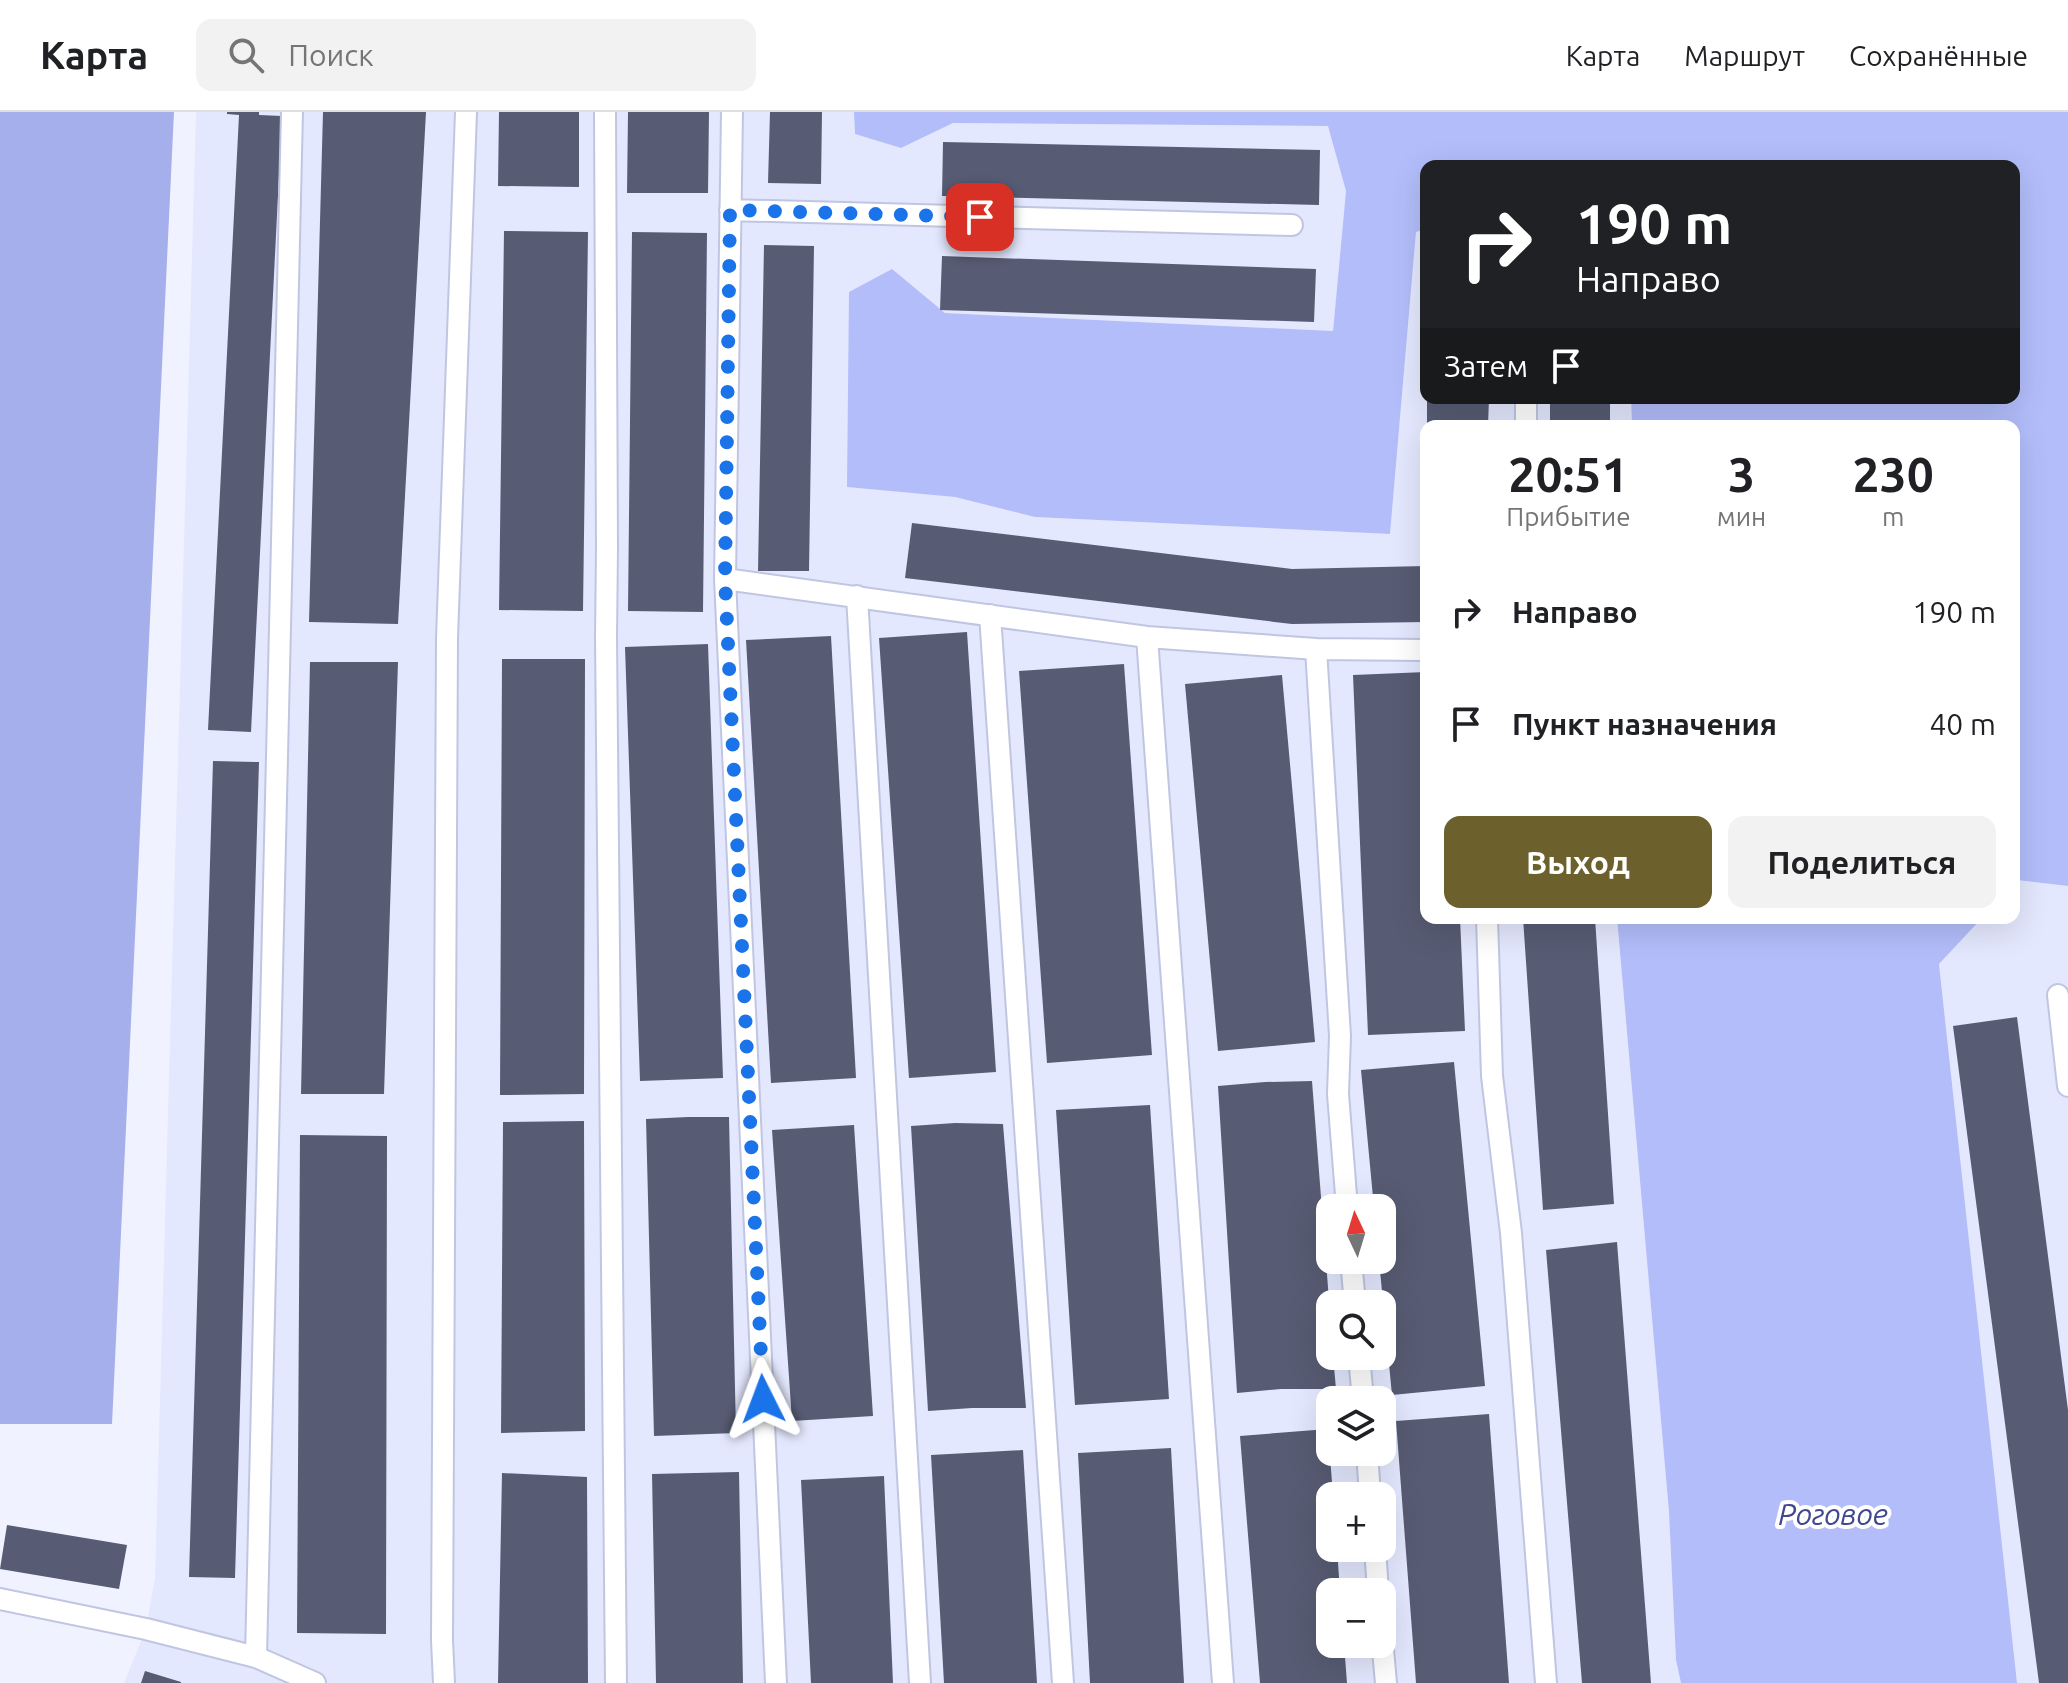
<!DOCTYPE html>
<html lang="ru">
<meta charset="utf-8">
<style>
:root{--surface:#fff;--page:#f2f2f2;--text:#202124;--muted:#757577;--line:#e0e0e0;--accent:#6c602d}
body{margin:0;font-family:Ubuntu,sans-serif;background:var(--page);color:var(--text);height:100vh;display:flex;flex-direction:column;font-size:30px;white-space:nowrap}
*{box-sizing:border-box;margin:0}
p{font-size:26px;color:var(--muted)}
.icon{flex:none;width:44px;height:44px;fill:none;stroke:currentColor;stroke-width:2;stroke-linecap:round;stroke-linejoin:round}
.map{position:relative;flex:1;overflow:hidden}
.details{position:absolute;left:1420px;top:308px;width:600px;height:504px;display:flex;flex-direction:column;background:var(--surface);border-radius:16px;box-shadow:0 8px 32px #0002}
.details>*{flex:none}
.hud{position:absolute;left:1420px;top:48px;width:600px;height:244px;border-radius:16px;box-shadow:0 8px 32px #0002;background:#202124;color:#fff;overflow:hidden}
.needle{width:52px;rotate:356deg}
.controls{position:absolute;left:1316px;top:1082px;display:grid;gap:16px}
.controls a{display:grid;place-items:center;width:80px;height:80px;border-radius:16px;background:var(--surface);box-shadow:0 8px 32px #0002;font-size:40px}
.pin{position:absolute;display:grid;place-items:center;width:68px;height:68px;color:#fff;margin:-34px;border-radius:16px;box-shadow:0 4px 12px #0006}
.me{position:absolute;width:88px;margin:-44px;rotate:357deg;stroke-linejoin:round;filter:drop-shadow(0 0 6px #0008)}
.turn{display:flex;align-items:center;gap:28px;height:168px;padding:0 24px;font-size:36px}
.turn .icon{width:104px;height:104px;stroke-width:2.5}
.turn b{display:block;font-size:56px;line-height:68px}
.then{display:flex;align-items:center;height:76px;padding:0 24px;background:#0003;gap:16px;font-size:30px}
.eta{display:flex;justify-content:space-evenly;align-items:center;height:136px;text-align:center}
.eta b{font-size:48px;font-weight:700;line-height:56px}
.primary-button{display:flex;gap:16px;margin-top:auto;padding:16px 24px}
.primary-button a{flex:1;height:92px;border-radius:16px;background:var(--accent);color:#fff;font-size:32px;font-weight:700;line-height:92px;text-align:center}
.primary-button a+a{background:var(--page);color:var(--text)}
ul{padding:0;list-style:none}
li{display:flex;align-items:center;gap:24px;height:112px;padding:0 24px}
li div{flex:1}
li b{display:block;font-size:30px}
li em{font-style:normal}
header{display:flex;align-items:center;gap:48px;box-sizing:border-box;height:112px;padding:0 40px;background:var(--surface);border-bottom:2px solid var(--line)}
header strong{font-size:38px}
nav{display:flex;gap:44px;margin-inline-start:auto;font-size:28px}
.search{width:560px;height:72px;background:var(--page);display:flex;align-items:center;gap:20px;box-sizing:border-box;padding:0 28px;border-radius:16px;color:var(--muted);font-size:30px}
.map>svg:first-child{display:block}
</style>
<header>
<strong>Карта</strong>
<div class="search"><svg class="icon" aria-label="search" viewBox="0 0 24 24"><circle cx="10" cy="10" r="6"/><path d="M15 15l6 6"/></svg>Поиск</div>
<nav><a>Карта</a><a>Маршрут</a><a>Сохранённые</a></nav>
</header>
<div class="map">
<svg width="2068" height="1571" viewBox="0 0 2068 1571">
<rect width="100%" height="100%" fill="#f0f3ff"/>
<path fill="#e4e8fe" fill-rule="evenodd" d="M196 0H854L855 22 901 36 953 11 1329 14 1346 79 1333 219 945 201 848 375 955 385 1035 405 1390 422 1416 120 1426 117V286H1631L1632 314H1426V806H1617L1669 1400 1676 1548 1681 1571H124L146 1517 155 1465ZM1330 1096H1382V1148H1330ZM1330 1192H1382V1244H1330ZM1330 1288H1382V1340H1330ZM1330 1384H1382V1436H1330ZM1330 1480H1382V1532H1330Z
M2016 768 2068 774V1571H2017L1939 852 1982 806H2014V771Z"/>
<path fill="#a5afeb" d="M0 0H174L112 1312H0Z"/>
<path fill="#b2bdfa" d="M854 0H2068V774L2017 768 2014 771V314H1632L1631 286H2014V54H1426V117L1416 120 1390 422 1035 405 955 385 847 375 849 180 892 157 945 201 1333 219 1346 79 1328 14 953 11 901 36 855 22Z
M1617 806H1982L1939 852 2017 1571H1681L1676 1548 1669 1400Z"/>
<path fill="#575c74" d="M227 0H259V3L282 4 251 620 208 618 239 3 227 2Z
M323 0H426L398 512 309 510Z
M499 0H579V75L498 74Z
M628 0H709L708 81H627Z
M770 0H822L821 72 768 71Z
M943 30 1320 38 1319 93 942 84Z
M504 119 588 120 583 499 499 498Z
M632 120 707 121 703 500 628 499Z
M764 133 814 134 809 459H758Z
M942 144 1316 157 1314 210 940 198Z
M1427 286H1489L1488 314H1427Z
M1550 286H1610V314H1550Z
M912 411 1292 457 1426 454V510L1292 512 905 466Z
M967 520 996 960 909 966 879 526Z
M831 524 856 966 771 971 746 528Z
M708 532 723 966 640 969 625 535Z
M502 547H585L584 982 500 983Z
M310 550H398L384 982H301Z
M1124 552 1152 943 1047 951 1019 559Z
M1426 560V806H1460L1465 919 1368 923 1353 563Z
M1282 563 1315 930 1218 939 1185 572Z
M213 649 259 650 235 1466 189 1465Z
M1523 806H1595L1614 1092 1543 1098Z
M2017 905 2068 1298V1571H2039L1953 914Z
M1454 950 1485 1274 1392 1283 1379 1148H1382V1096H1374L1361 958Z
M1312 969 1330 1201V1244H1333L1336 1277H1281L1237 1281 1218 974 1265 970Z
M1150 993 1169 1287 1075 1293 1056 998Z
M688 1005H729L736 1321 654 1324 646 1007Z
M584 1009 585 1319 501 1321 503 1010Z
M955 1011 1003 1012 1026 1296H972L928 1299 911 1014Z
M854 1013 873 1304 792 1309 772 1018Z
M300 1023 387 1024 386 1522 297 1521Z
M1617 1130 1651 1571H1582L1546 1138Z
M1489 1302 1509 1571H1416L1396 1309Z
M1328 1317 1333 1384H1330V1436H1337L1340 1480H1330V1532H1344L1347 1571H1260L1240 1324Z
M1171 1336 1184 1571H1090L1078 1341Z
M1023 1338 1037 1571H944L931 1343Z
M739 1360 743 1571H656L652 1362Z
M502 1361 587 1365 588 1571H498Z
M884 1364 893 1571H811L801 1368Z
M7 1413 127 1433 119 1477 0 1457Z
M145 1559 181 1570V1571H141Z"/>
<g fill="none" stroke-linecap="round" stroke-linejoin="round">
<g stroke="#c0c6e2" stroke-width="24">
<path id="service" d="M605 0 607 437 606 525 616 1571
M732 0 725 467 776 1571
M730 98 1292 113
M1526 286V314
M725 467 1147 525 1316 537
M857 484 920 1571
M990 503 1063 1571
M1147 525 1223 1571
M1487 806 1492 964 1511 1121 1546 1571
M2058 883 2068 974
M1347 1096 1338 982 1340 924 1316 537 1426 538
M1351 1148 1355 1192
M1359 1244 1363 1288
M1367 1340 1370 1384
M1375 1436 1378 1480
M0 1487 146 1517 256 1545 292 0
M1382 1527 1386 1571
M256 1545 315 1571
M444 1571 442 1528 447 526 466 0"/>
</g>
<use href="#service" stroke="#fff" stroke-width="20"/>
</g>
<g fill="none" stroke-linecap="round" stroke-linejoin="round">
<path stroke="#1a73e8" stroke-width="14" stroke-dasharray="0 25.2" d="M763 1287 725 467 730 98 980 105"/>
</g>
<g text-anchor="middle" dominant-baseline="central" stroke-width="8" stroke-linejoin="round" paint-order="stroke">
<g font-size="30" font-style="italic" fill="#41488f" stroke="#fff">
<text x="1833" y="1402">Роговое</text>
</g>
</g>
</svg>
<div class="controls">
<a><svg class="needle" viewBox="-14 -14 28 28"><path d="M0-13l5 13h-10z" fill="#e53935"/><path d="M0 13l5-13h-10z" fill="#757577"/></svg></a>
<a><svg class="icon" aria-label="search" viewBox="0 0 24 24"><circle cx="10" cy="10" r="6"/><path d="M15 15l6 6"/></svg></a>
<a><svg class="icon" aria-label="layers" viewBox="0 0 24 24"><path d="M12 4l9 5-9 5-9-5zM3 14l9 5 9-5"/></svg></a>
<a>+</a>
<a>−</a>
</div>
<div class="pin" style="left:980px;top:105px;background:#d93025"><svg class="icon" aria-label="arrive" viewBox="0 0 24 24"><path d="M6 21V4h12l-3 4 3 4H6"/></svg></div>
<svg class="me" style="left:763px;top:1287px" viewBox="-20 -20 40 40"><path d="M0-17L14 15 0 8-14 15z" fill="#1a73e8" stroke="#fff" stroke-width="4"/></svg>
<div class="hud">
<div class="turn"><svg class="icon" aria-label="right" viewBox="0 0 24 24"><path d="M7 20v-9h11M14 6l5 5-5 5"/></svg><div><b>190 m</b>Направо</div></div>
<div class="then">Затем<svg class="icon" aria-label="arrive" viewBox="0 0 24 24"><path d="M6 21V4h12l-3 4 3 4H6"/></svg></div>
</div>
<section class="details">
<div class="eta">
<div><b>20:51</b><p>Прибытие</p></div>
<div><b>3</b><p>мин</p></div>
<div><b>230</b><p>m</p></div>
</div>
<ul>
<li><svg class="icon" aria-label="right" viewBox="0 0 24 24"><path d="M7 20v-9h11M14 6l5 5-5 5"/></svg><div><b>Направо</b></div><em>190 m</em></li>
<li><svg class="icon" aria-label="arrive" viewBox="0 0 24 24"><path d="M6 21V4h12l-3 4 3 4H6"/></svg><div><b>Пункт назначения</b></div><em>40 m</em></li>
</ul>
<div class="primary-button"><a>Выход</a><a>Поделиться</a></div>
</section>
</div>
